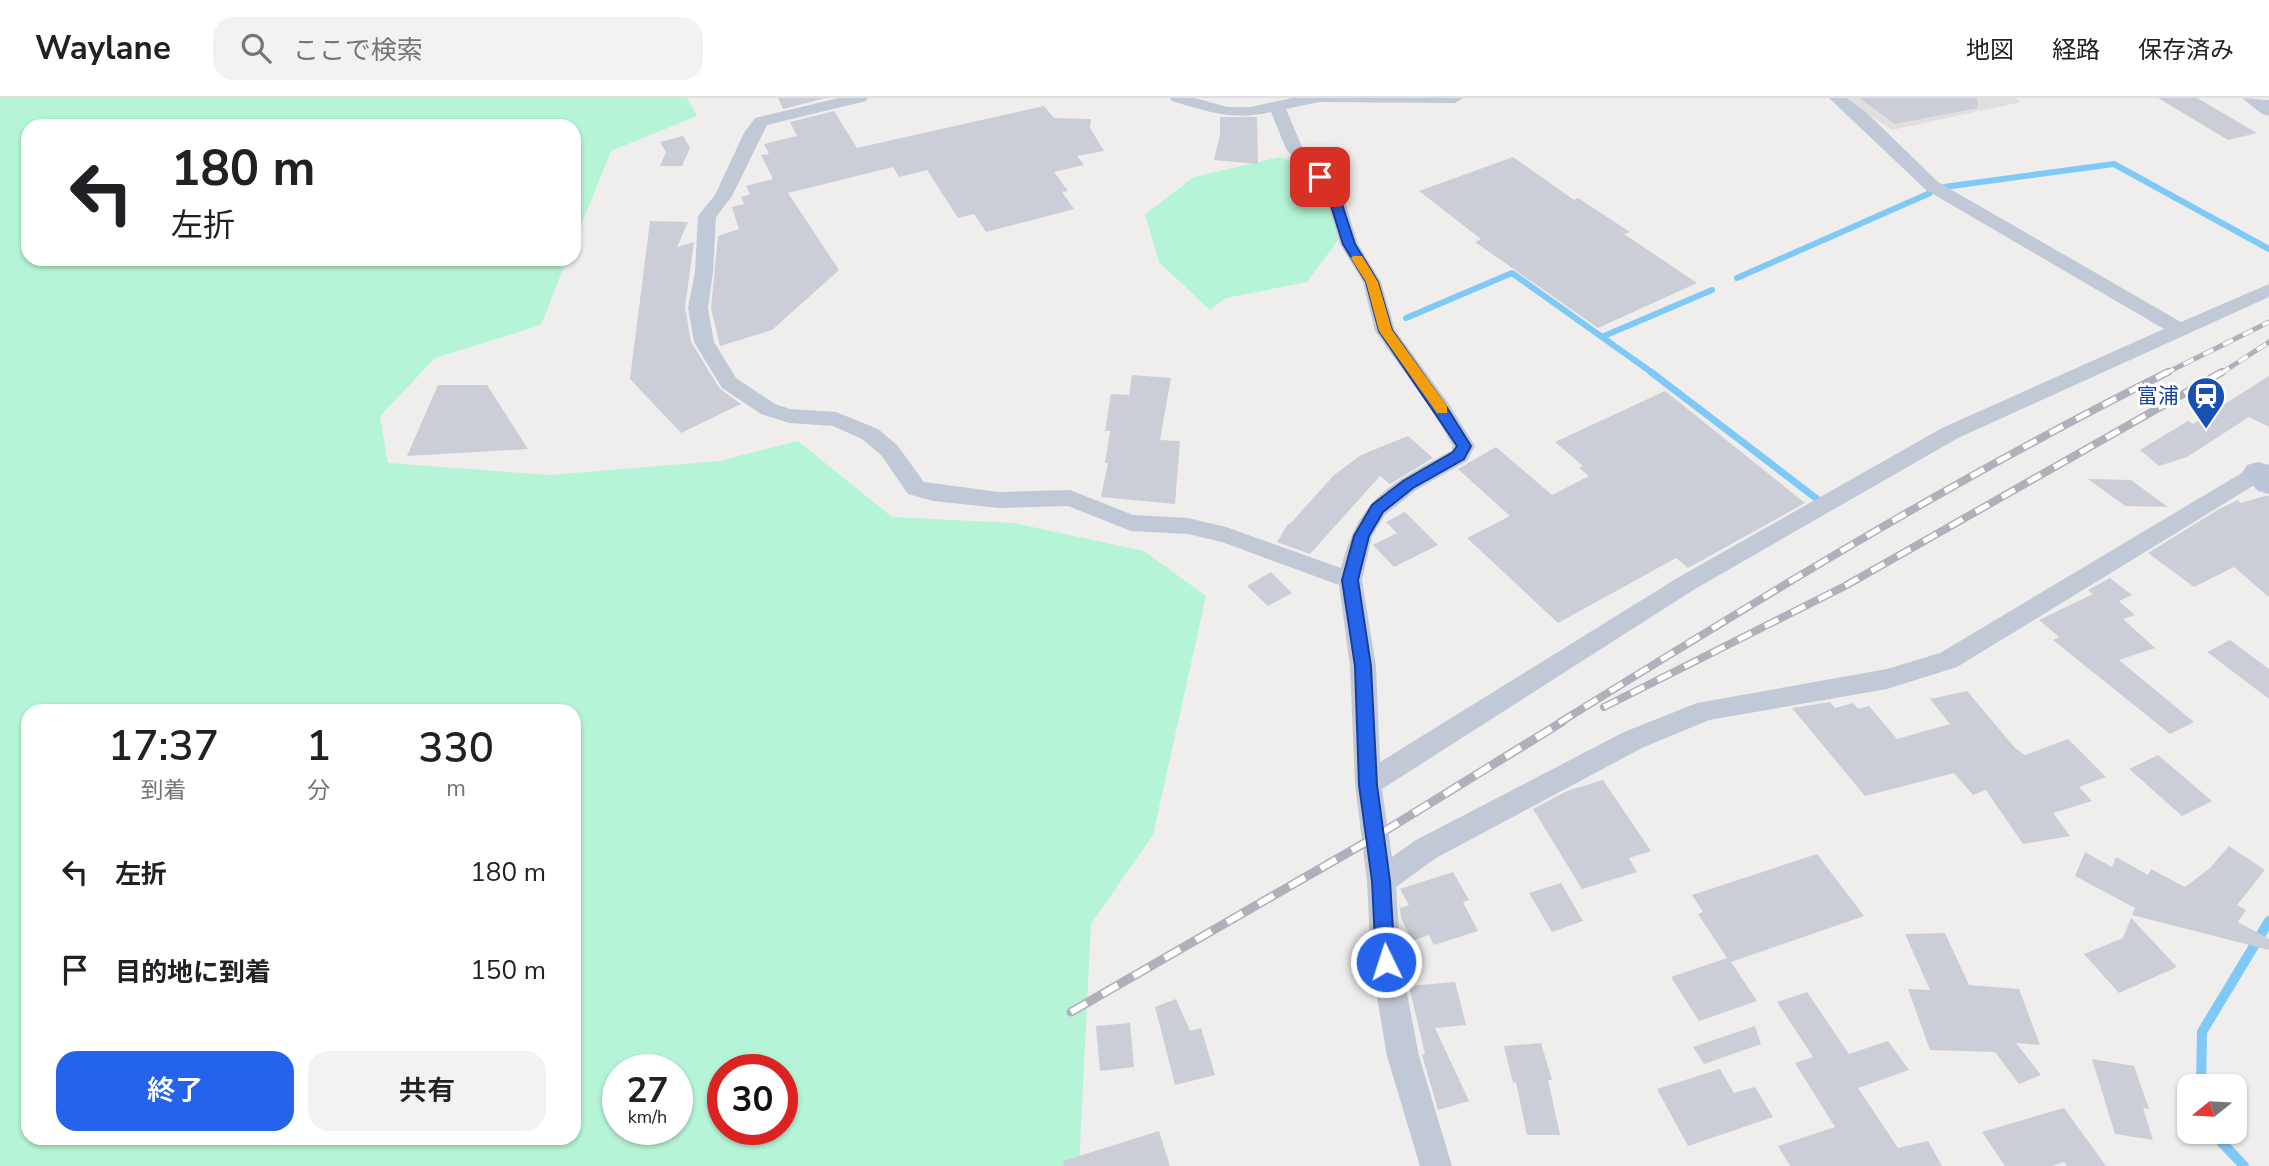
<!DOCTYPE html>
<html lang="ja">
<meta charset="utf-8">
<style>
:root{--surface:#fff;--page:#f2f2f2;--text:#202124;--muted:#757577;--line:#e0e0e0;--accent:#2563eb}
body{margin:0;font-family:"Nunito Sans","Noto Sans JP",sans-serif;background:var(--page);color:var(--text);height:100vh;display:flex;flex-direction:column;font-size:26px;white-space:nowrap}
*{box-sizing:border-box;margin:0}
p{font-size:23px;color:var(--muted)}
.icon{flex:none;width:38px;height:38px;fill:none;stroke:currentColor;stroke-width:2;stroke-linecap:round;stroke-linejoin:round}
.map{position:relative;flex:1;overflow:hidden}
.side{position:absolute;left:21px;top:606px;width:560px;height:441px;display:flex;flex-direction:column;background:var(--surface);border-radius:21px;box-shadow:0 2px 5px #0004}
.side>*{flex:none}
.hud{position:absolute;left:21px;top:21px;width:560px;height:147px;border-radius:21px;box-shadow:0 2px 5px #0004;background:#fff;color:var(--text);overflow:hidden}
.needle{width:46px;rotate:252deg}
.fabs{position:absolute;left:2177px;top:976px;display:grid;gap:14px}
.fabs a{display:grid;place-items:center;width:70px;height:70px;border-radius:14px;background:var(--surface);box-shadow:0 2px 5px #0004;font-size:35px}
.speed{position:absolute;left:602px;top:956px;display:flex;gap:14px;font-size:35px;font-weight:700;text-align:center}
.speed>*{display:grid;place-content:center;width:91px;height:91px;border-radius:50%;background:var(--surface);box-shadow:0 2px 5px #0004;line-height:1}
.speed small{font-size:18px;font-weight:400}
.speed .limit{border:10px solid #d22;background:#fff;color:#111}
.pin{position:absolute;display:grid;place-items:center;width:60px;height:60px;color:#fff;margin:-30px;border-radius:14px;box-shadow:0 4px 10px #0006}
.me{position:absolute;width:77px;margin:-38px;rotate:356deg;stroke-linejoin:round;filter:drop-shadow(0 0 5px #0008)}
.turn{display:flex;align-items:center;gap:24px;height:147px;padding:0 35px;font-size:32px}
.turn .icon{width:91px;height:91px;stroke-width:2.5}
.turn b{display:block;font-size:49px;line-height:60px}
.eta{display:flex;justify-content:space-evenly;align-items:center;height:119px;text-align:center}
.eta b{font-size:42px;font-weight:600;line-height:49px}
.action{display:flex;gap:14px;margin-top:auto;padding:14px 35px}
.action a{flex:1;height:80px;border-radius:21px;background:var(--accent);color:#fff;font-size:28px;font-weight:600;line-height:80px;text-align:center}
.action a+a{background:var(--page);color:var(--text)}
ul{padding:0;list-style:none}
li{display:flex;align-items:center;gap:21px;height:98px;padding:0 35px}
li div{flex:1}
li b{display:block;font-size:26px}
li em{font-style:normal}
header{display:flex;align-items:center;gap:42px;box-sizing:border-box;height:98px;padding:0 35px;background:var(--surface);border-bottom:2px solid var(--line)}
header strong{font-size:33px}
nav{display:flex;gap:38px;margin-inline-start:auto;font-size:24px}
.search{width:490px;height:63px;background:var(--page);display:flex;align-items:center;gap:18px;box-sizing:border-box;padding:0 24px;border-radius:21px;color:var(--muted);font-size:26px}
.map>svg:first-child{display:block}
</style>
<header>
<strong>Waylane</strong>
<div class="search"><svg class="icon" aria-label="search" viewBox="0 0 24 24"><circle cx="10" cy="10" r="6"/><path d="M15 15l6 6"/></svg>ここで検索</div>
<nav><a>地図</a><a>経路</a><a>保存済み</a></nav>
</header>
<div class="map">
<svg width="2269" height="1068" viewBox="0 0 2269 1068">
<rect width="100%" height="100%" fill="#f0eded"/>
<path fill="#e1dedf" d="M1844 0H2015L2021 4 1892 32Z"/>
<path fill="#b6f4d8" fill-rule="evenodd" d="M0 0H687L697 18 611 53 574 145V28H28V161H567L541 227 435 260 380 318 388 365 549 377 719 363 798 343 892 419 1014 425 1144 453 1206 498 1153 737 1091 826 1079 1068H0ZM28 612H574V1040H28ZM618 971H677V1031H618ZM723 971H782V1031H723Z
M1280 59 1322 75 1347 130 1307 184 1226 200 1210 212 1159 164 1145 116 1194 79Z"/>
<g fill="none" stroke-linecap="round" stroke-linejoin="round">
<path stroke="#7ec9f5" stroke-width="6" d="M1944 89 2114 66 2269 151
M1737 180 1930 95
M1406 220 1512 175 1654 276
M1604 238 1712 192"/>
<path stroke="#7ec9f5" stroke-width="7" d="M1651 274 1817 401"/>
<path stroke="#7ec9f5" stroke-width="10" d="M2201 989 2202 934 2269 823
M2212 1034 2244 1068"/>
</g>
<path fill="#cbced6" d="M778 0H826L783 11Z
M1859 0H1977L1978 10 1895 26Z
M2158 0H2197L2257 35 2228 42Z
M1044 8 1054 20 1091 21 1090 30 1104 53 1077 58 1084 67 1054 74 1068 93 1062 94 1074 111 986 134 974 116 958 120 927 72 899 79 893 69 788 95 839 172 772 232 720 248 711 210 718 138 739 131 732 109 744 106 741 99 750 96 746 88 773 81 761 57 769 56 764 46 797 38 790 24 834 13 857 50Z
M1220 19H1257L1258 66 1214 62 1220 36Z
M683 38 690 50 682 68H660L666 54 660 44Z
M1513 59 1574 102 1578 100 1630 134 1624 136 1697 185 1598 230 1475 144 1481 141 1419 93Z
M650 123 688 124 677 149 694 144 685 209 691 244 720 291 741 306 681 335 630 281Z
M1132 277 1171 280 1160 342 1180 343 1175 406 1101 399 1108 365H1105L1110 333H1105L1111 296 1129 297Z
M2269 278V329L2249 319 2187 359 2159 368 2140 352 2188 323 2193 326Z
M438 287H487L528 351 407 358Z
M1665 293 1805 405 1688 470 1676 460 1558 525 1467 440 1510 418 1458 371 1496 349 1552 397 1589 378 1579 370 1583 368 1555 344Z
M1408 338 1433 360 1390 386 1380 378 1310 456 1277 444 1288 426H1290L1334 377 1361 357Z
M2088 381 2131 382 2168 409 2125 408Z
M2265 398H2269V499L2234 469 2194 489 2148 455 2221 410 2238 402 2241 405Z
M1405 414 1438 447 1394 469 1373 447 1397 435 1386 424Z
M1271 474 1292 495 1268 508 1247 488Z
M2110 480 2132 497 2119 503 2135 517 2123 521 2155 550 2119 562 2194 624 2170 636 2053 542 2059 539 2039 522 2093 496 2088 492Z
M2230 542 2269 571V601L2207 554Z
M1967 593 2015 650 2025 657 2068 641 2106 679 2079 689 2092 703 2053 715 2070 738 2023 746 1986 692 1973 697 1954 675 1865 698 1792 610 1830 604 1835 610 1853 605 1858 611 1869 608 1897 641 1950 626 1930 601Z
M2158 657 2212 703 2182 718 2129 671Z
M1603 682 1651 753 1629 760 1637 774 1582 791 1533 711 1567 693Z
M2229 748 2265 772 2237 807 2246 812 2238 824 2269 841V852L2132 817 2135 810 2075 778 2085 754 2112 769 2116 759 2148 777 2151 771 2185 789 2210 770Z
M1817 756 1864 818 1731 864 1757 903 1699 923 1671 879 1727 860 1698 816 1703 814 1692 797Z
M1453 774 1469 802 1463 804 1478 833 1434 847 1429 837 1412 843 1401 820 1400 810 1409 807 1400 791Z
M1561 785 1583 823 1552 834 1529 795Z
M2131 820 2177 869 2119 895 2084 856 2123 840Z
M1945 835 1969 887 2019 891 2040 947 2016 945 2041 977 2019 986 1995 954 1930 952 1908 891 1930 892 1905 836Z
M1455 884 1466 927 1435 930 1469 1003 1438 1012 1422 957 1425 956 1409 888Z
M1807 894 1849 956 1888 943 1909 972 1858 990 1898 1050 1928 1043 1942 1068H1790L1778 1048 1835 1029 1795 965 1813 959 1777 904Z
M1176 901 1190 933 1201 930 1215 977 1175 987 1155 909Z
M1130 925 1134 969 1100 973 1096 928Z
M1755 928 1761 946 1704 966 1693 949Z
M1541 945 1552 982H1548L1560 1037H1527L1516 984 1513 985 1504 948Z
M2092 961 2134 968 2149 1011 2143 1010 2153 1042 2115 1036Z
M1720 971 1734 995 1755 989 1773 1019 1688 1048 1657 991Z
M2064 1010 2106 1068H2067L2064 1064 2052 1068H2005L1982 1034Z
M1159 1033 1170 1068H1064L1063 1063Z"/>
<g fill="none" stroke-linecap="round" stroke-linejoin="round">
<path fill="#c2c9d6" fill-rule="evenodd" d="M839 0H868L866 3 767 27 732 98 716 119 713 174 708 210 714 244 736 280 775 306 790 311 836 314 878 331 897 347 924 384 999 394 1070 392 1133 417 1188 420 1226 429 1341 470C1359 399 1390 386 1451 353L1453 348 1434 315 1375 233 1363 184 1340 146 1325 95 1286 51 1271 14C1232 23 1209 14 1172 3L1170 0H1195L1227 9H1250L1292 0H1463L1455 5 1319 4 1286 11 1302 49 1342 94 1358 146 1381 184 1395 232 1449 306 1475 348 1467 363 1416 392 1385 417 1372 438 1362 482 1376 568 1380 664 1679 479 1942 330 2164 231 1926 92 1829 0H1847L1869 17 1938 84 2181 224 2269 186V199L1958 340 1695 491 1382 691 1392 759 1416 742 1624 634 1697 605 1887 571 1940 555 2250 370H2266L2269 375 2266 380 1957 569 1887 591 1709 622 1642 650 1436 760 1396 789 1401 864 1419 958 1452 1068H1420L1387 958 1371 864 1367 783 1355 686 1350 568 1339 487 1222 444 1188 436 1131 433 1068 408 999 410 933 403 908 396 881 357 862 341 833 328 789 325 761 316 722 290 694 244 688 210 695 174 698 118 715 97 744 35 755 20Z"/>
<path fill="#c2c9d6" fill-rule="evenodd" d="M2242 0 2269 2V18L2262 16Z"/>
<path fill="#bdc6d9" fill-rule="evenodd" d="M2258 364 2269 367V396L2258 393 2242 375 2247 367Z"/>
<g stroke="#aeb1b9" stroke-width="5">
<path id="rail-far2" d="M2164 276 2269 224
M2220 276 2269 244"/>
</g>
<g stroke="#aeb1b9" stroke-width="8">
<path id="rail-far1" d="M1604 609 1845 488 2222 274
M1559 625C1757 502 1959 378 2168 274"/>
</g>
<g stroke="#aeb1b9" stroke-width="9">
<path id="rail" d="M1071 914 1375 739 1562 624"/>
</g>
<use href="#rail-far2" stroke="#fff" stroke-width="3.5" stroke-dasharray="11" stroke-linecap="butt"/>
<use href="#rail-far1" stroke="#fff" stroke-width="5" stroke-dasharray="15" stroke-linecap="butt"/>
<use href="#rail" stroke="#fff" stroke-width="6" stroke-dasharray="18" stroke-linecap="butt"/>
</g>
<path fill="#2563eb" stroke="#184099" stroke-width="2" d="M1316 77H1324L1338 94 1355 146 1378 184 1392 232 1446 308 1471 348 1464 361 1413 390 1383 414 1369 438 1358 482 1371 568 1377 687 1390 783 1395 864 1393 870 1386 873 1379 870 1376 864 1372 783 1359 687 1355 568 1342 482 1354 438 1372 407 1403 383 1453 354 1457 348 1379 233 1366 184 1343 146 1327 95 1314 79Z"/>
<path fill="#f59e0b" d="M1353 158H1362L1378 184 1392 232 1447 308V315H1437L1379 233 1366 184 1351 160Z"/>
<defs>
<g id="station-pin" transform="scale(2.0125)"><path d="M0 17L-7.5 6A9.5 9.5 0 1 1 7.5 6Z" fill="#1a4fb4" stroke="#fff"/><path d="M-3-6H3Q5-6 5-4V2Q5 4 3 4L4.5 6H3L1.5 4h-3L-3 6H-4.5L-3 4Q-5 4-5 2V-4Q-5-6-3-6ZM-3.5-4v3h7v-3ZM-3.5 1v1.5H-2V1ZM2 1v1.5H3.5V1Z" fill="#fff"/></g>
</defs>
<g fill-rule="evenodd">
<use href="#station-pin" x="2206" y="298"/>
</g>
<g text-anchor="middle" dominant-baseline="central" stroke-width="6" stroke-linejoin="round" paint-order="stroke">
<g font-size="21" fill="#164399" stroke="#fff" text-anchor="end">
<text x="2179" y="298">富浦</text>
</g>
</g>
</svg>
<div class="fabs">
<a><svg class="needle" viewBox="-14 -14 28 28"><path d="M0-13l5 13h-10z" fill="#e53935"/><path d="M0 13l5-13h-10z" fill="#757577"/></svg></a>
</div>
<div class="speed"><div>27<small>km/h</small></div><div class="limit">30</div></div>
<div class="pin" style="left:1320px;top:79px;background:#d93025"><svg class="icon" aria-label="arrive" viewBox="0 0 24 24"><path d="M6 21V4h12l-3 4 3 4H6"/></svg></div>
<svg class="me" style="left:1386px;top:864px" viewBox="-20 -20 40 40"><circle r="17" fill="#2563eb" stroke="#fff" stroke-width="3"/><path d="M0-11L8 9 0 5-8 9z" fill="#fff"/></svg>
<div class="hud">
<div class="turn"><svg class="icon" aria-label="left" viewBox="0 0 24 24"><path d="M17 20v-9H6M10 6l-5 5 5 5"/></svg><div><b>180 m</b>左折</div></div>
</div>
<section class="side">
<div class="eta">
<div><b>17:37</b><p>到着</p></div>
<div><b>1</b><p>分</p></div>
<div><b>330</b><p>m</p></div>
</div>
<ul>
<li><svg class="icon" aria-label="left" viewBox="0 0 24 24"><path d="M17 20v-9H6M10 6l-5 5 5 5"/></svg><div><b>左折</b></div><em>180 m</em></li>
<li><svg class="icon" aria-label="arrive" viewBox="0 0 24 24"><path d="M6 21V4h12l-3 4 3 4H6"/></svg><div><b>目的地に到着</b></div><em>150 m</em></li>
</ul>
<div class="action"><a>終了</a><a>共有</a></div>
</section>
</div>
